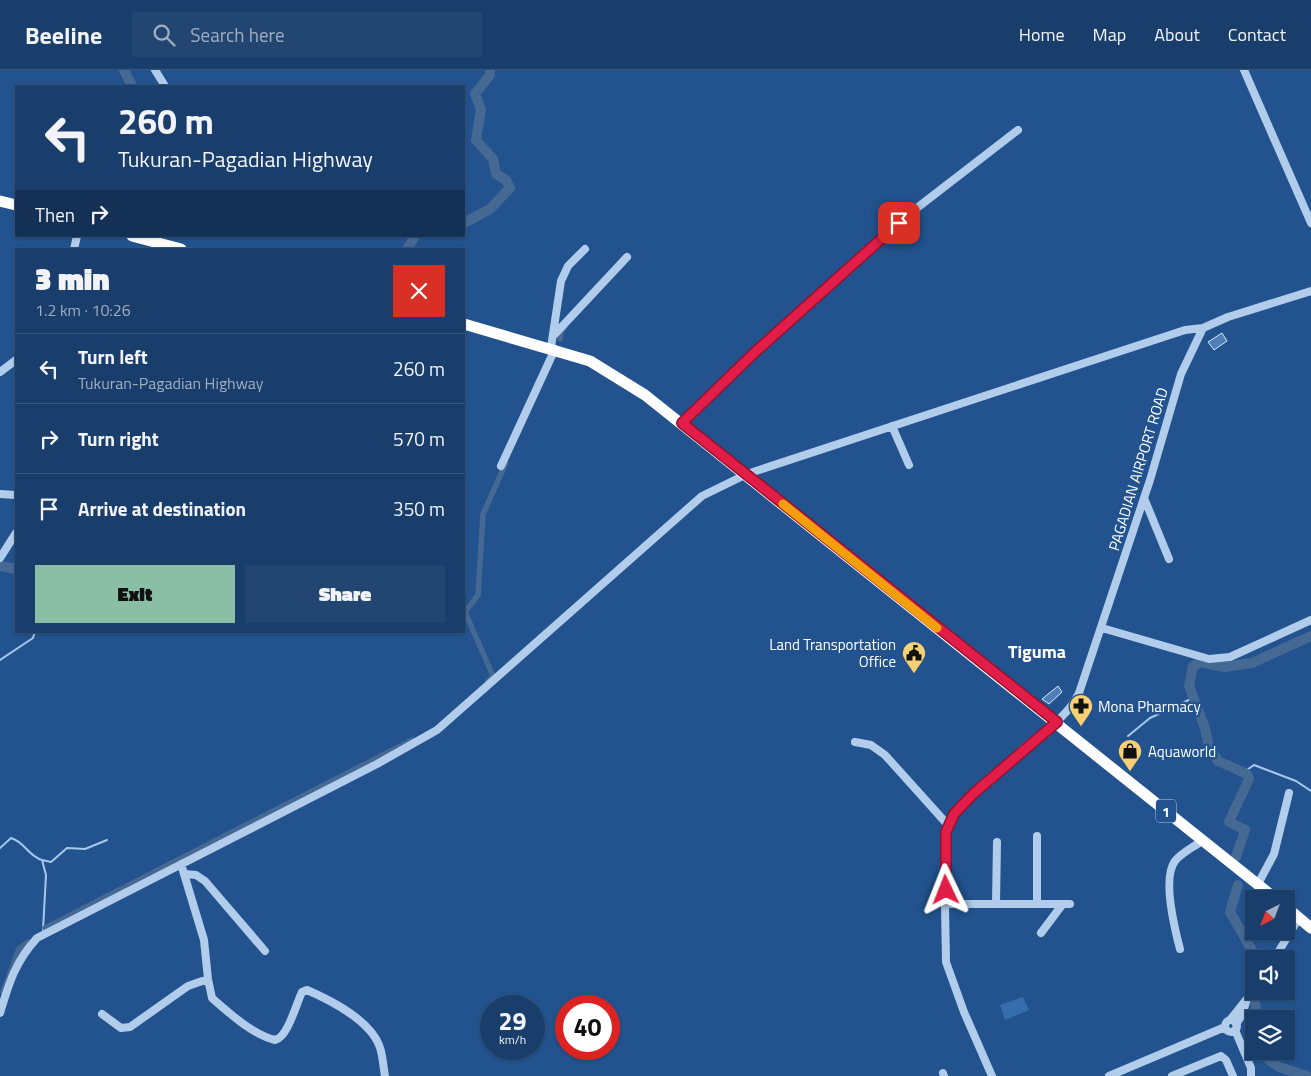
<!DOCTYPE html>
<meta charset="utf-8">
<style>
:root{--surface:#1a3e6b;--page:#234571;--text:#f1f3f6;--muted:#9faec1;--line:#38577e;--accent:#8abfa5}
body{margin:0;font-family:"Titillium Web",sans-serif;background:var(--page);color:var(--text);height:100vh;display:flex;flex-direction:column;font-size:19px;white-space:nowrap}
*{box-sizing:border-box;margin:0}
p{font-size:16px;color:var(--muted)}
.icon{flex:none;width:28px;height:28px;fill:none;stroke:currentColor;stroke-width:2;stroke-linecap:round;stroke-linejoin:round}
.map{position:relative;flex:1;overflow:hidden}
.details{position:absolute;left:15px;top:178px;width:450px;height:385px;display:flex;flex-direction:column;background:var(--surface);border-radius:0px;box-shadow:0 1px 4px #0004,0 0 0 1px var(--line)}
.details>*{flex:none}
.hud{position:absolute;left:15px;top:15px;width:450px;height:152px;border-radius:0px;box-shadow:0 1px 4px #0004,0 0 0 1px var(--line);background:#1a3e6b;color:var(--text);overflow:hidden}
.needle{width:32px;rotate:222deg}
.buttons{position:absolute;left:1245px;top:820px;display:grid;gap:10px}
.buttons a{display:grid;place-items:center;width:50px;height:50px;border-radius:0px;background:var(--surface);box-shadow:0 1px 4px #0004,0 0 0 1px var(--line);font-size:25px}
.speed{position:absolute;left:480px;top:925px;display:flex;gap:10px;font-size:25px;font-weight:700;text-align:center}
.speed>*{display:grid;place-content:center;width:65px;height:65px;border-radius:50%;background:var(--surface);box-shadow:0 1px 4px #0004,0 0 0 1px var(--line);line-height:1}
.speed small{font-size:12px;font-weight:400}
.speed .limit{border:8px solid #d22;background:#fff;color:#111}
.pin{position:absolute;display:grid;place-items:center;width:42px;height:42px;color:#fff;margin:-21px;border-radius:10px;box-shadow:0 2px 8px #0006}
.me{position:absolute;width:55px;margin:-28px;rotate:358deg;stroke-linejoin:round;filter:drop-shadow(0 0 4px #0008)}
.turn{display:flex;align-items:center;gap:18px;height:105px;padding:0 20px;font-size:22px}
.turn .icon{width:65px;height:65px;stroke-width:2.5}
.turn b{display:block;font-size:35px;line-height:42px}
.then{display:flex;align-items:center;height:48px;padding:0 20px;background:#0003;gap:10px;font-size:19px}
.round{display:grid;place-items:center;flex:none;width:52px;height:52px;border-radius:0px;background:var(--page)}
.head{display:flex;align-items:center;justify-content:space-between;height:85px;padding:0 20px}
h1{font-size:30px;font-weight:800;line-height:38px}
.action{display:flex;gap:10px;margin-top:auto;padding:10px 20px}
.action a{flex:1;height:58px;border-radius:0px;background:var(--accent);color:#111;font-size:20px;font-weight:800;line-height:58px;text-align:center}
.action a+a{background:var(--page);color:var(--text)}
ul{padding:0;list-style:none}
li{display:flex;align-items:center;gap:15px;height:70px;padding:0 20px;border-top:1px solid var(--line)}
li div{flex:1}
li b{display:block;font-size:19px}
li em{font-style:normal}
header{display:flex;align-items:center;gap:30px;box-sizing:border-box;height:70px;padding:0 25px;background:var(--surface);border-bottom:1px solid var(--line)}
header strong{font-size:24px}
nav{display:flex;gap:28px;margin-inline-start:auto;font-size:18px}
.search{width:350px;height:45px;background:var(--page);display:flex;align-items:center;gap:12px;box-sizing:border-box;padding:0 18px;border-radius:0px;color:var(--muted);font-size:19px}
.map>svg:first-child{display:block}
</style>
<header>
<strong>Beeline</strong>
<div class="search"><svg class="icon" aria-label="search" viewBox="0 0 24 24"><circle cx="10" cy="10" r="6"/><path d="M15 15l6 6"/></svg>Search here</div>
<nav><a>Home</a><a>Map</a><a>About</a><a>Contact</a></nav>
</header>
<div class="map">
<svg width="1311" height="1006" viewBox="0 0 1311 1006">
<rect width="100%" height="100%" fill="#22538f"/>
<path fill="#366dad" d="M1023 927 1029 940 1005 950 1000 935Z"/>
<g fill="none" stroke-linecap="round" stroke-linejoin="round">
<path stroke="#a6c8ed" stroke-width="2" d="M0 590 33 568 35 561
M1128 666 1150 648 1193 628
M1244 702 1254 695 1296 711 1311 721
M0 778 11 768C25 772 28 786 42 790
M43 860 46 805 42 790 51 792 67 778 85 779 107 770"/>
<path stroke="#466994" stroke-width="5.5" d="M560 269 561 261 564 258
M488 611 493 606 465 542 478 525 483 444 506 393
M45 858 412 670
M3 922 19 879 28 872"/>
<path stroke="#466994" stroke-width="10" d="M124 0 132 16
M464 153 490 139 510 118 506 110 496 104 493 89 476 70 481 39 475 24 490 5V0
M407 179 415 166
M0 496 16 499
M1236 787 1245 760 1229 752 1249 709 1247 704 1218 691 1209 677 1205 658 1189 616 1193 596 1201 592 1224 597 1252 593 1311 566
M1238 815 1230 842 1253 882 1249 892 1252 916
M1255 932 1258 949
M1264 981 1265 987 1279 997 1307 1006"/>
</g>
<path fill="#4f7fb8" stroke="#d8e7f9" d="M1222 263 1227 271 1214 280 1208 272Z
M1058 616 1062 622 1049 634 1042 629Z"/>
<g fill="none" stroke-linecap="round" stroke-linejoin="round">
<path stroke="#b2cdec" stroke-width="8" d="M155 0 165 16
M1244 0 1311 153
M74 179 77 166
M555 264 627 187
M551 277 561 211 568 196 585 179
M0 302 16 290
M682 353 711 324 858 188 913 141 1018 60
M892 356 909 395
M501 396 555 279
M0 424 16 425
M1144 428 1169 489
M0 488 16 463
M1102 558 1209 589 1230 587 1311 550
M855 672 871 675 885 685 948 755
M1009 693C1030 666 1064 655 1079 623L1150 410 1181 304 1203 258 1228 247 1311 221
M1037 766V834
M181 794 204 870 208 909 212 928C228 942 253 965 275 970 288 967 296 934 302 922L307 920C330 930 369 950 379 975 383 984 383 996 385 1006
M184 804 196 805 205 811 265 881
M1258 814 1274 784 1289 723
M996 833 997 772
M946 834H1070
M1041 863 1062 835
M1180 879C1175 860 1162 808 1175 791 1181 783 1194 777 1203 770
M1274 889 1299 848
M0 943C9 913 15 892 37 868L377 694 437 660 702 426 747 404 1185 260 1203 258
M102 944 121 958 130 957 188 916 208 909
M1230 950 1254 920
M1225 956a6 6 0 1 1 12 0a6 6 0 1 1-12 0Z
M1236 954 1242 945 1246 932
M1235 960 1251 998V1006
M943 1003 944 1006
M992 1006 964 942 946 892 944 779C945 772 945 763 948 756 958 734 992 703 1013 690
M1109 1006 1225 957
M1172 1006 1221 986 1226 990 1233 1006"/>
<path stroke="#fff" stroke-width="11" d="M0 131 16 135
M132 166 181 179
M464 254 590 291 645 325 1276 829
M1286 837 1311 858"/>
</g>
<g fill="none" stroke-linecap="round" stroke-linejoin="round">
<g stroke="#92132f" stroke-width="12">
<path id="route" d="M899 153 753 284 682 353 1057 652 973 724 954 744 946 762V820"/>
</g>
<use href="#route" stroke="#e11d48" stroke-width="9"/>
<path stroke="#f59e0b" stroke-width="9" d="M783 434 937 558"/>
</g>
<defs>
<g id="civic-pin" transform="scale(1.25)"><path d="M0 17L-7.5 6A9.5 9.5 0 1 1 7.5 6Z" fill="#f8d074" stroke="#22538f"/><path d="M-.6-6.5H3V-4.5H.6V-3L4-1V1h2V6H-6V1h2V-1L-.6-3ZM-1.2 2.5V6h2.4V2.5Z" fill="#111"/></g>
<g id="pharmacy-pin" transform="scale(1.25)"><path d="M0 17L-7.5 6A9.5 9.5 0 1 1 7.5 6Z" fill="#f8d074" stroke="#22538f"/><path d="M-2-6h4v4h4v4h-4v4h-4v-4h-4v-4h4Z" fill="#111"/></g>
<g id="shop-pin" transform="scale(1.25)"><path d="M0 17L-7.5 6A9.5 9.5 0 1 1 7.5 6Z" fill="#f8d074" stroke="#22538f"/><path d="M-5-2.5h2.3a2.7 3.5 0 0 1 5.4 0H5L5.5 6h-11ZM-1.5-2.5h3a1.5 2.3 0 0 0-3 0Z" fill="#111"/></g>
</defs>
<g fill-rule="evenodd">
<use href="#civic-pin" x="914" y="583"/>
<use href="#pharmacy-pin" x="1081" y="636"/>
<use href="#shop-pin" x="1130" y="681"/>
</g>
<g text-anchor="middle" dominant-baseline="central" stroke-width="5" stroke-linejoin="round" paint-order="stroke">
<rect fill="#22538f" stroke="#bdcbdd" stroke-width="1" x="1156" y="729.5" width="20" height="23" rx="4"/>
<g font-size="14" font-weight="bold" fill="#fff">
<text x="1166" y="741">1</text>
</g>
<g font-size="15" fill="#fff" stroke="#22538f">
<text transform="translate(1138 399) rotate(-73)">PAGADIAN AIRPORT ROAD</text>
</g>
<g font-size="15" fill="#fff" stroke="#22538f" text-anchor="start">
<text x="896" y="574" text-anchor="end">Land Transportation<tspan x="896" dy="17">Office</tspan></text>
<text x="1098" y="636">Mona Pharmacy</text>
<text x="1148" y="681">Aquaworld</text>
</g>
<g font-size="18" font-weight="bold" fill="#fff" stroke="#22538f">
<text x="1037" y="581">Tiguma</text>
</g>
</g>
</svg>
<div class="buttons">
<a><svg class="needle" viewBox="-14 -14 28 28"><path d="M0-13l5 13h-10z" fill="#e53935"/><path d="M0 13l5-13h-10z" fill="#9faec1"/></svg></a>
<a><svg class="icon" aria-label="sound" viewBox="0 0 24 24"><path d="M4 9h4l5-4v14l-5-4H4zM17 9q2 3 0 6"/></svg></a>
<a><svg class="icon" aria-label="layers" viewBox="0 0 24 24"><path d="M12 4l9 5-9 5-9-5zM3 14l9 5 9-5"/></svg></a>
</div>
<div class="speed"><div>29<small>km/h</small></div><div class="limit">40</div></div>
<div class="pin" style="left:899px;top:153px;background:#d93025"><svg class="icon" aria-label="arrive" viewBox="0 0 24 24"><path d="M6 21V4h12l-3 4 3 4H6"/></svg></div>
<svg class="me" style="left:946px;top:820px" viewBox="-20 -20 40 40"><path d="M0-17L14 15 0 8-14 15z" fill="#e11d48" stroke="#fff" stroke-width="4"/></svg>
<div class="hud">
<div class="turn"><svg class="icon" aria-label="left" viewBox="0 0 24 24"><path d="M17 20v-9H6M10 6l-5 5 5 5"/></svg><div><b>260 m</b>Tukuran-Pagadian Highway</div></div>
<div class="then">Then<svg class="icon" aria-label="right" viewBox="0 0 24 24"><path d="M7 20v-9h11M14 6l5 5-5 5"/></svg></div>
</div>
<section class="details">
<div class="head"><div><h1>3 min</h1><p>1.2 km · 10:26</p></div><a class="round" style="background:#d93025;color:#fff"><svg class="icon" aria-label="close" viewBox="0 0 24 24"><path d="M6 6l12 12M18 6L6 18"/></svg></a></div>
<ul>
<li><svg class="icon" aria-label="left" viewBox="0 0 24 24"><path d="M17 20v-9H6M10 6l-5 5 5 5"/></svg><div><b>Turn left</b><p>Tukuran-Pagadian Highway</p></div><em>260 m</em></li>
<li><svg class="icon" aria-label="right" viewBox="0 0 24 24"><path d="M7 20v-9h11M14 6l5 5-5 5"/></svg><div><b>Turn right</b></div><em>570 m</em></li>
<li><svg class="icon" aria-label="arrive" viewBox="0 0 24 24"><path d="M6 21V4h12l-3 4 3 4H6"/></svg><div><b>Arrive at destination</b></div><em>350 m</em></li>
</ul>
<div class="action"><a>Exit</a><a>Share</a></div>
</section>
</div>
